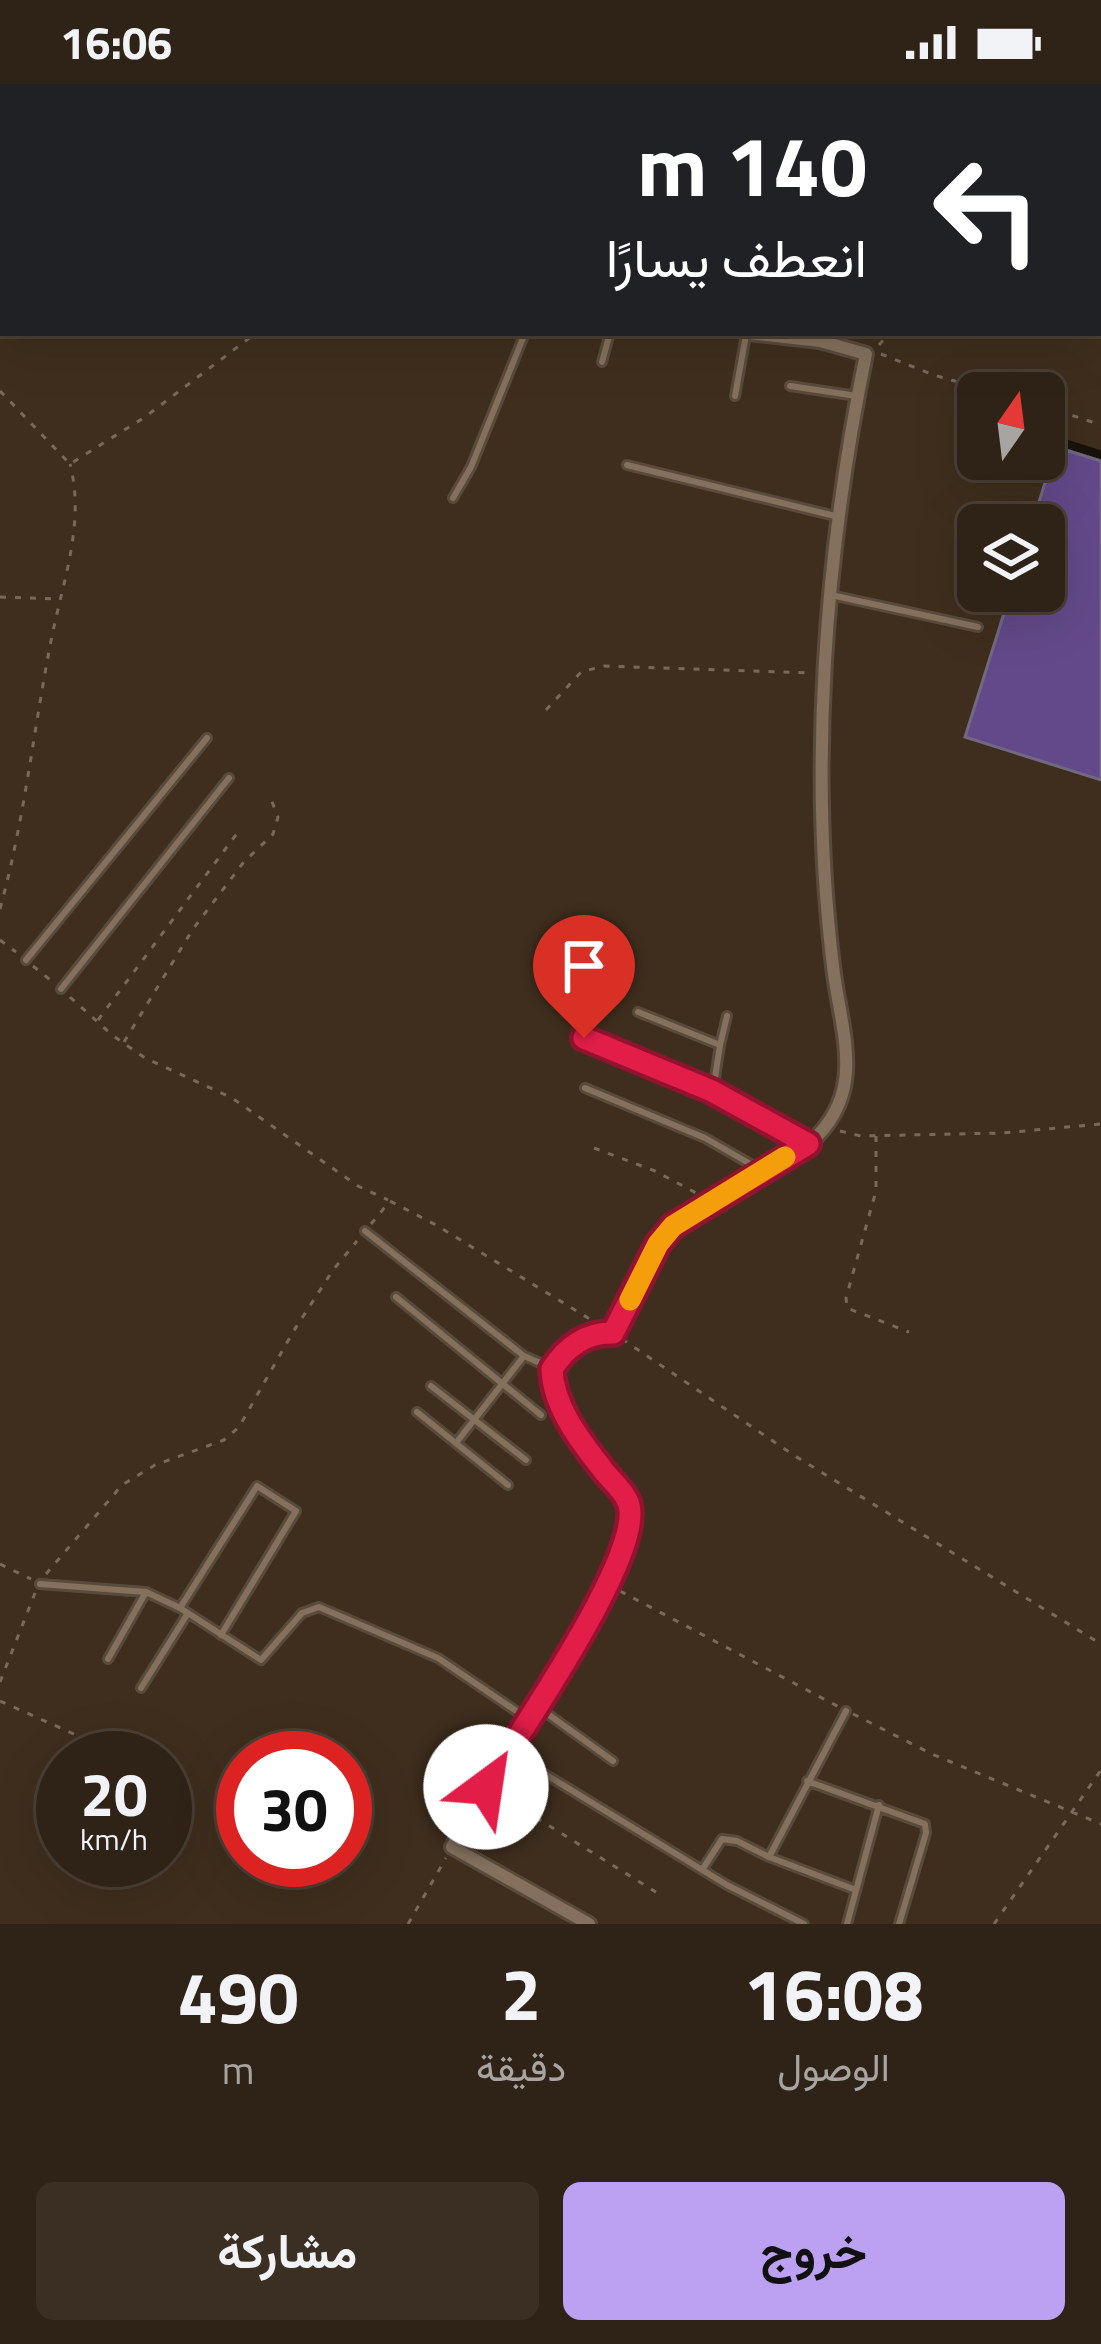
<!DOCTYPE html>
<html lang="ar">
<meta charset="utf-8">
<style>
:root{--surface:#2f2216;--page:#3b2f23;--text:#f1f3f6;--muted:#a7a4a1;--line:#4a3f35;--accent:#bca0f2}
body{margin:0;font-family:"Titillium Web",Vazirmatn,sans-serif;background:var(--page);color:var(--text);direction:rtl;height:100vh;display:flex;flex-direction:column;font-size:45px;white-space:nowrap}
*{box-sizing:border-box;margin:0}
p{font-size:39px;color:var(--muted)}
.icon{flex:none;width:66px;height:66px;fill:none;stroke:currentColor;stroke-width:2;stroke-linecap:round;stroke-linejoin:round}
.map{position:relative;height:1840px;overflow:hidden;direction:ltr}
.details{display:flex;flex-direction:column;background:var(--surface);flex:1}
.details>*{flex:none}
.hud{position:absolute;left:0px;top:0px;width:1101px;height:252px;box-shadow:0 12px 48px #0002,0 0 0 3px var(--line);direction:rtl;background:#202124;color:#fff;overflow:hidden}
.needle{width:78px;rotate:14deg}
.tools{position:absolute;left:957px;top:288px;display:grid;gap:24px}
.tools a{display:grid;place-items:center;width:108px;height:108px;border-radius:18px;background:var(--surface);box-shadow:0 12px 48px #0002,0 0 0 3px var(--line);font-size:60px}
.speed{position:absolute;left:36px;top:1647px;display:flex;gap:24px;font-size:60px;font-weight:700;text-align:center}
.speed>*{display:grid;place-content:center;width:156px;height:156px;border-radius:50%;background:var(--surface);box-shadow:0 12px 48px #0002,0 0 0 3px var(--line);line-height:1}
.speed small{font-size:30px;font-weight:400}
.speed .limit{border:18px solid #d22;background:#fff;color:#111}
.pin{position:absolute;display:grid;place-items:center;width:102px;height:102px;color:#fff;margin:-123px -51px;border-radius:50% 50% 50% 0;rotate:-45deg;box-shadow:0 0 12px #0007}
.pin .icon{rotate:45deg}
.me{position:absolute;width:132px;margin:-66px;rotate:31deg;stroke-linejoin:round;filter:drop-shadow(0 0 9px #0008)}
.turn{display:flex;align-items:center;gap:42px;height:252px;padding:0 36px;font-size:54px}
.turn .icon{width:156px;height:156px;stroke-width:2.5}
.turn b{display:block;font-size:84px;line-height:102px}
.eta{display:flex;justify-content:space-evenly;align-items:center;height:204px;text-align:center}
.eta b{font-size:72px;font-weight:700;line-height:84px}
.cta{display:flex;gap:24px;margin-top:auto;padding:24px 36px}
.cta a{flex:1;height:138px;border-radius:18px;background:var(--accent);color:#111;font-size:48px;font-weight:700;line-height:138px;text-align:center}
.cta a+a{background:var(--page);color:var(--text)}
.status{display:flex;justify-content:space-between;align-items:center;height:84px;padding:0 60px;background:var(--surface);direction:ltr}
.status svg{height:33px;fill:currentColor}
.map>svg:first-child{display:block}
</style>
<div class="status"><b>16:06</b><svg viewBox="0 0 49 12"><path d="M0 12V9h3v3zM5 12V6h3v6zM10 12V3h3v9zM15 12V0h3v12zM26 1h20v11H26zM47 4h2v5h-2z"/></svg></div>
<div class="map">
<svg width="1101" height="1840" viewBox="0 0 1101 1840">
<defs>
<filter id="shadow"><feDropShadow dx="7" dy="-7" stdDeviation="0" flood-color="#0009"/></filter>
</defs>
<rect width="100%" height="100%" fill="#3f2e1d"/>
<path fill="#64488a" stroke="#716980" stroke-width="3" filter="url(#shadow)" d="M1056 363 1101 377V696L965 653 1011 507H1044V441H1032Z"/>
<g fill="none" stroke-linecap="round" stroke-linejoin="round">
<g stroke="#594b3c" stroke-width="12">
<path id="service" d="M602 278 610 249
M790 302 857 312
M735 312 746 251
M627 381 839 433
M453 414 471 383 525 249
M831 511 978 543
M26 876 207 654
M61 905 229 694
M638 928 720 961 713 1007 807 1059
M584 954 713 1007
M720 961 727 932
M585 1004 705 1054 761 1086
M365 1147 524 1272
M396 1213 541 1331
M431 1302 526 1376
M417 1328 508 1401
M456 1359 524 1272 552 1284
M40 1500 146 1508 180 1524 261 1576 302 1529 319 1523 438 1574 528 1635
M180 1524 257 1402 296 1427 221 1551
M108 1575 146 1508
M141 1604 188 1529
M538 1623 613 1677
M846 1627 769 1773 856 1806
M507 1667 727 1801 804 1840
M807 1697 925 1740 926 1749 899 1840
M702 1786 722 1755 737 1757 769 1773
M847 1840 879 1721"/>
</g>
<g stroke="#594b3c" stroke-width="18">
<path id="minor" d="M26 0 35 3
M589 1840 452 1763C470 1731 488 1699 507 1668 537 1619 638 1479 630 1426 628 1411 614 1400 605 1389 581 1360 553 1323 552 1285 565 1263 587 1248 613 1249L658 1160 673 1142 809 1060C866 1010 843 954 834 890 808 688 825 470 866 270L820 257 749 249"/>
</g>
<path stroke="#78695b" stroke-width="3" stroke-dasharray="6 9" stroke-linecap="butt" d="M316 0 319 3
M861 0V3
M81 3 84 0
M846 3V0
M941 3V0
M1077 3 1079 0
M879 261 889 249
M881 270 934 291 996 309
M0 307 70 380 145 333 256 249
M1044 322 1101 341
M0 513 58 515
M546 626 581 588 604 582 813 589
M0 825C24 738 33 650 50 562 61 502 86 441 70 380
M0 856 16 868
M33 882 54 899
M70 913 112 951 145 974 232 1014 358 1102 388 1116
M98 936 241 744
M124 958 193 845 243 779 273 750 278 733 271 715
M840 1047 861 1052 1002 1049 1101 1040
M876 1052V1107L846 1214 847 1224 909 1248
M594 1064 655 1087 698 1110
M371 1140 390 1117 436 1141 593 1237
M622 1255 795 1372 1101 1560
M0 1480 31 1495
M46 1490 122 1401 155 1381 224 1356 239 1343 293 1248 333 1186 357 1157
M620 1507 839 1623
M0 1598 35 1509
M0 1617 94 1659
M853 1630 932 1670 1101 1740
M498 1710 659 1810
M408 1840 446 1774
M994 1840 1101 1686"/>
<use href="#service" stroke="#84705d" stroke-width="6"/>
<use href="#minor" stroke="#84705d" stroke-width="12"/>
</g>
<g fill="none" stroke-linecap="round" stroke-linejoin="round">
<g stroke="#92132f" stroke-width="30">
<path id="route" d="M486 1703C515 1654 648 1466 628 1418 623 1405 608 1394 600 1382 578 1354 553 1321 552 1285 566 1263 587 1248 613 1249L658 1160 673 1142 808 1060 712 1007 584 954"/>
</g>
<use href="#route" stroke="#e11d48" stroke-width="21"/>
<path stroke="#f59e0b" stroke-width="21" d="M630 1216 658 1160 673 1142 785 1073"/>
</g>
</svg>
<div class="tools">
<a><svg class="needle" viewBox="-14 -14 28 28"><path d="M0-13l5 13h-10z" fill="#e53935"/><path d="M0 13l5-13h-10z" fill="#a7a4a1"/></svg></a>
<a><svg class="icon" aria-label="layers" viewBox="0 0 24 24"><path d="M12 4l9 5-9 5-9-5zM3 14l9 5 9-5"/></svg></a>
</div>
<div class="speed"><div>20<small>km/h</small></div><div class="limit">30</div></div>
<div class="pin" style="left:584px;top:954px;background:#d93025"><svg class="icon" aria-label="arrive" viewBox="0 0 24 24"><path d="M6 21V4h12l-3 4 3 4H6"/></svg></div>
<svg class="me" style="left:486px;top:1703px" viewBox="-20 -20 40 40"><circle r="19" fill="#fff"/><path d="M0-13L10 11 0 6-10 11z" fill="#e11d48"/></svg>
<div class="hud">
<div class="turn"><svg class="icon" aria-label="left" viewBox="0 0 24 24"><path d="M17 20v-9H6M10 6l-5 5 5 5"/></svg><div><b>140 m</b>انعطف يسارًا</div></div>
</div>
</div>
<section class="details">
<div class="eta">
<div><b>16:08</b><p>الوصول</p></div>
<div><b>2</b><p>دقيقة</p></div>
<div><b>490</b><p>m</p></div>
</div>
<div class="cta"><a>خروج</a><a>مشاركة</a></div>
</section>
